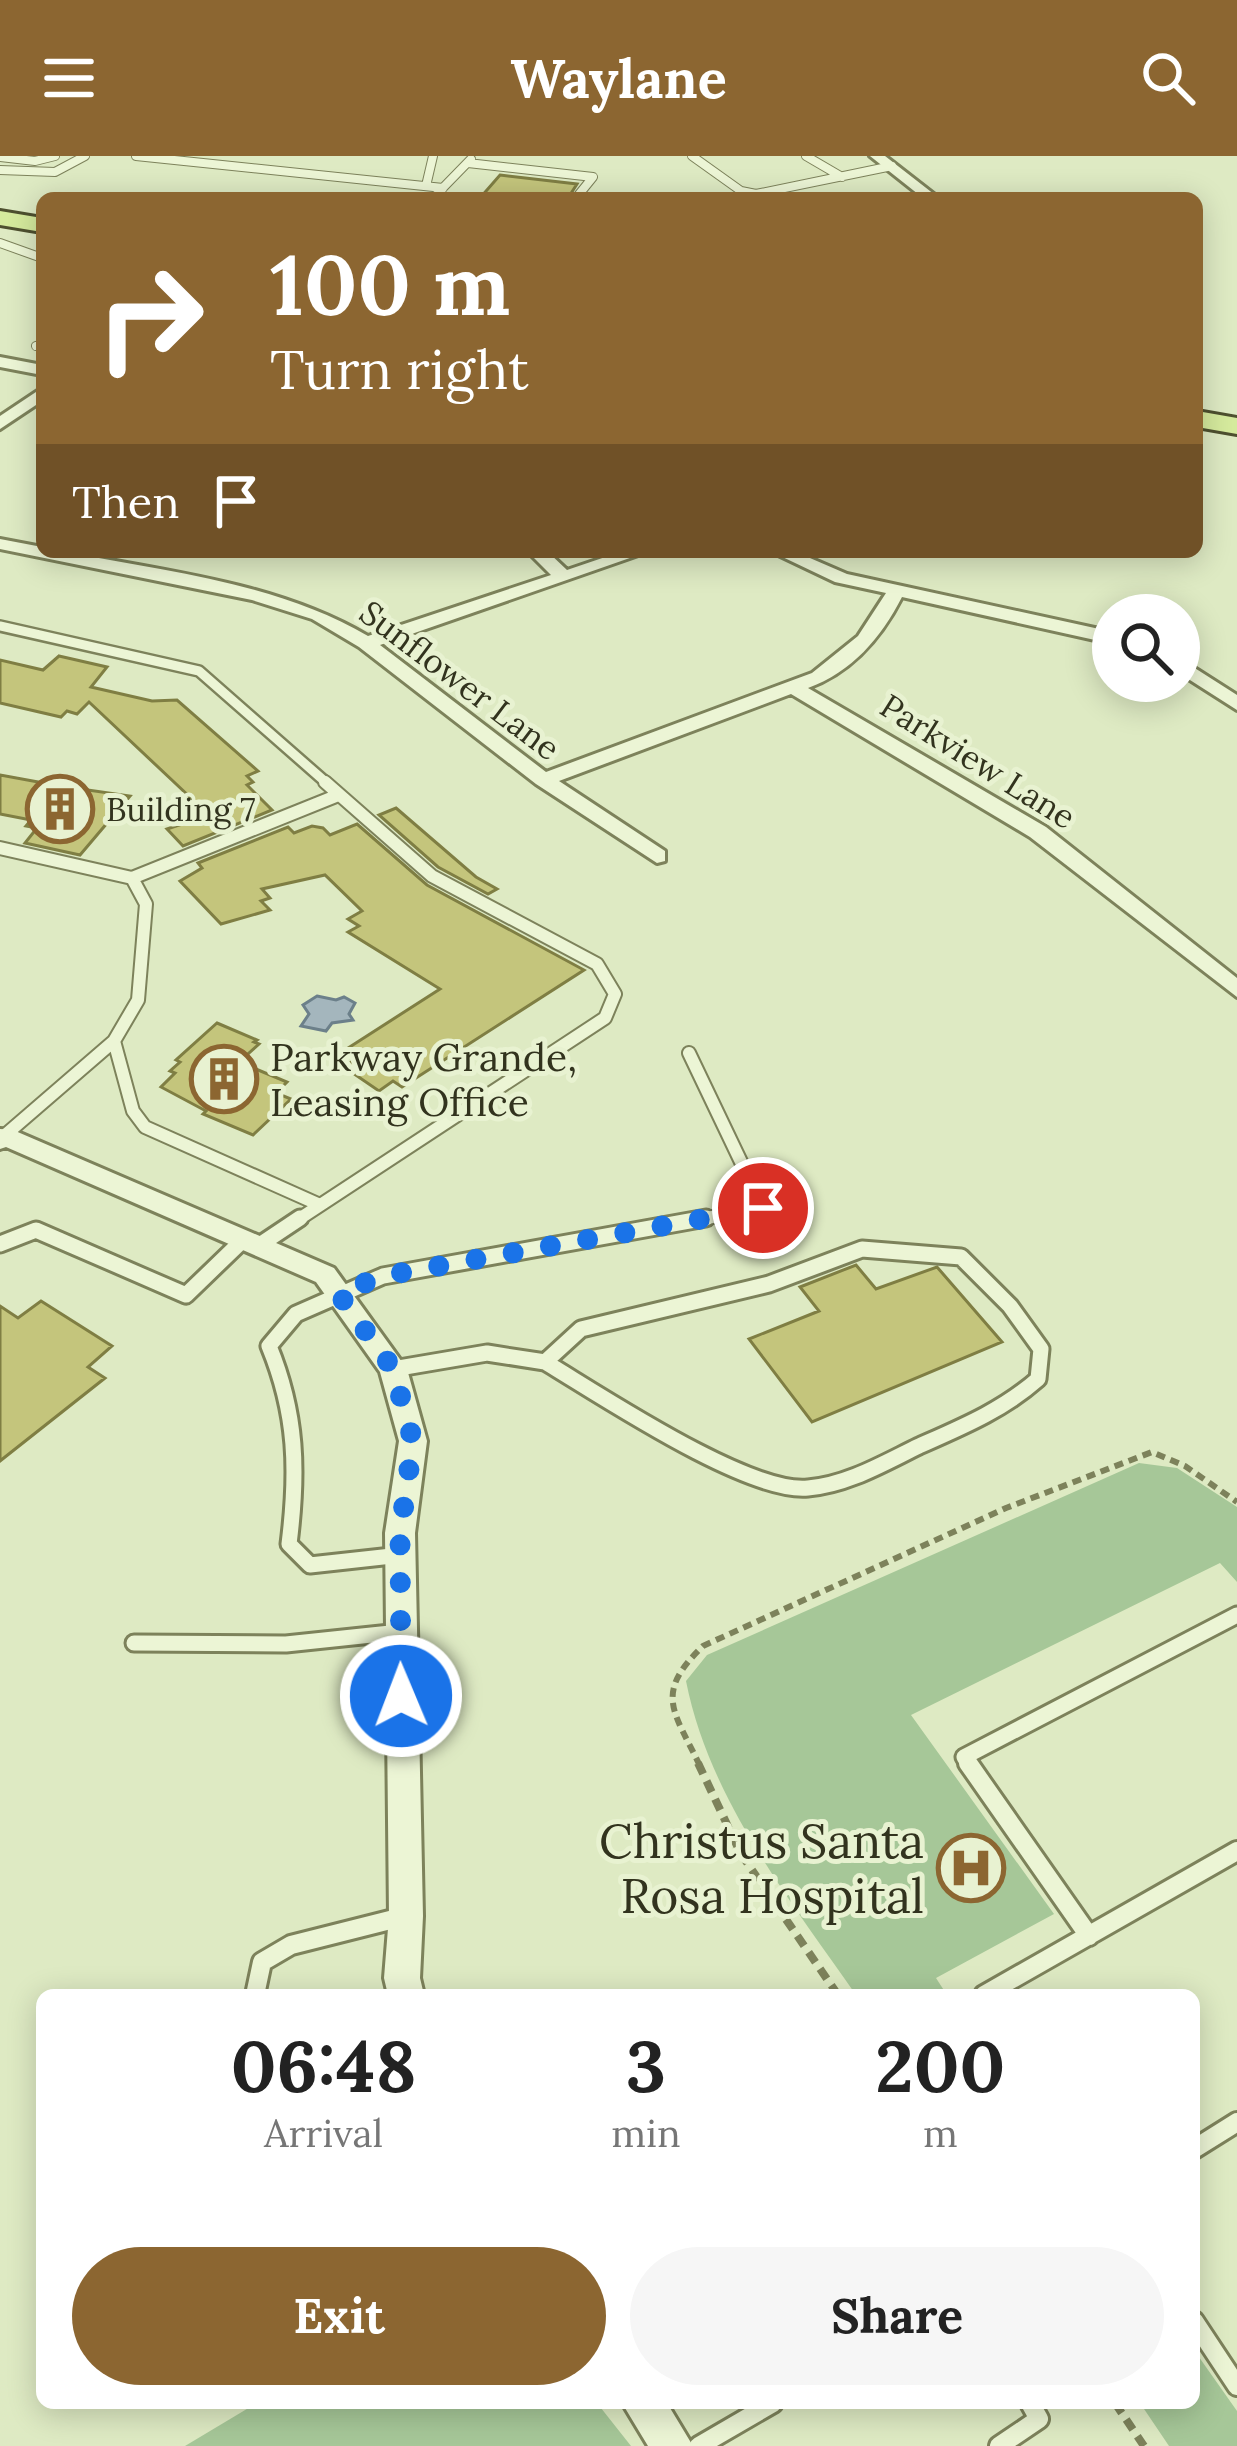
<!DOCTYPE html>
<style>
:root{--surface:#fff;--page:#f6f6f6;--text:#222;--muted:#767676;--accent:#8c6631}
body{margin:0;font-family:Lora,serif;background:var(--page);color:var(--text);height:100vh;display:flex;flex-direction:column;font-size:45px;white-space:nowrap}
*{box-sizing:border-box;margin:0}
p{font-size:39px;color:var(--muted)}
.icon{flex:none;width:66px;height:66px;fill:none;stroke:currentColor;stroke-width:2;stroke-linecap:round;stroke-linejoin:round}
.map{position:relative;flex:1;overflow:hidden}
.drawer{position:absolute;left:36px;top:1833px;width:1164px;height:420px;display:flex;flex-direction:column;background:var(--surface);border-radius:18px;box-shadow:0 6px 30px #0003}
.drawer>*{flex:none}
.hud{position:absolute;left:36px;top:36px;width:1167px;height:366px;border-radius:18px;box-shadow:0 6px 30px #0003;background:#8c6631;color:#fff;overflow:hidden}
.fabs{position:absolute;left:1092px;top:438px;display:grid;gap:24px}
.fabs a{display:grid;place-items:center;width:108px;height:108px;border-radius:50%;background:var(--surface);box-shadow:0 6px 30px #0003;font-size:60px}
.pin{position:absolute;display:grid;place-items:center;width:102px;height:102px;color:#fff;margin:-51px;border:6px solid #fff;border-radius:50%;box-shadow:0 3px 12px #0007}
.me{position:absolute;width:132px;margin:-66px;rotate:359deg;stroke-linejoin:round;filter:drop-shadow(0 0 9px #0008)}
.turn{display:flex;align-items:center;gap:42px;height:252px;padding:0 36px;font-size:54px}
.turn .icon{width:156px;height:156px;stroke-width:2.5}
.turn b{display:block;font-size:84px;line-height:102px}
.then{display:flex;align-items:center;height:114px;padding:0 36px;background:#0003;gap:24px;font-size:45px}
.eta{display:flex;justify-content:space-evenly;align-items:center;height:204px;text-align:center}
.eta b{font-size:72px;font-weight:700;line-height:84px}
.cta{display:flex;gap:24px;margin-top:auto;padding:24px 36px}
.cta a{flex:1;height:138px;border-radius:72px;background:var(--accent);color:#fff;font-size:48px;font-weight:700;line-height:138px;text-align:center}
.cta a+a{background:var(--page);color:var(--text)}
header{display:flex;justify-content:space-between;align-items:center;height:156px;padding:0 36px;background:var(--accent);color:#fff;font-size:54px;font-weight:700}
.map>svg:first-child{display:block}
</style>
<header><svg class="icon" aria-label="menu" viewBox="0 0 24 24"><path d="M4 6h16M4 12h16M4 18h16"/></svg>Waylane<svg class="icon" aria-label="search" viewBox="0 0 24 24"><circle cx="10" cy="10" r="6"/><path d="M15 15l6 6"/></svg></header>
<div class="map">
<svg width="1237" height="2290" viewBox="0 0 1237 2290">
<rect width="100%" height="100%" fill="#deeac3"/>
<path fill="#a6c798" d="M1139 1307 1177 1312 1237 1351V1426L1220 1407 911 1559 1054 1758 936 1822 947 1839H856C789 1743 709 1642 686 1525L707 1499Z
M1194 2194 1237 2255V2290H1169L1140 2247H1194Z
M257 2247H597L631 2290H185Z"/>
<path fill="#a4b6bd" stroke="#6c808a" stroke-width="3" d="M317 840 336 844 344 841 355 847 349 858 353 864 332 867 326 875 301 870 309 858 303 849Z"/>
<path fill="#c4c57c" stroke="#7f7e43" stroke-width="3" d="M500 19 577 28 568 42H480Z
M59 500 107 511 91 531 152 545 177 544 258 615 247 620 253 626 247 629 272 654 183 690 167 673 209 659 89 546 77 558 67 555 61 561 0 547V504L43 514Z
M0 619 60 630 130 640 80 699 25 687 37 672 26 670 31 664 0 658Z
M396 652 476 721 497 733 488 738 438 711 379 659Z
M357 668 427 729 584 814 402 931 393 925 379 935 344 911 357 902 345 894 440 833 348 776 359 770 348 763 362 755 325 719 262 733 270 742 261 745 270 754 221 768 180 725 202 712 198 707 288 671 294 677 312 670 323 672 330 679Z
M217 867 257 884 254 886 259 888 239 906 287 926 276 937 291 943 253 979 203 958 206 955 161 931 175 917 170 915 180 906 176 904Z
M856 1109 876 1133 937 1111 1002 1186 812 1266 749 1183 819 1155 800 1131Z
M41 1145 112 1190 88 1211 105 1222 0 1305V1150L18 1162Z"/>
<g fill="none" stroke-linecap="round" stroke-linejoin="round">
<g stroke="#7d825b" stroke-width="10">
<path id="lane-far4" d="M136 0 443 32
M692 0 741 35 756 38 892 10
M806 0 842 21
M0 1 35 5 55 0
M468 7 593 21 576 42
M0 14 55 16 85 0
M426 30 433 0
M433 42 471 3
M0 87 42 102
M36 190 42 189"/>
</g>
<g stroke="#7d825b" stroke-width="14">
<path id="lane-far3" d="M0 470 199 515 329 629"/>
</g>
<g stroke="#7d825b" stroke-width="16">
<path id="lane-far2" d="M0 692 132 722 146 748 138 844 114 885 4 980
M132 722 336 640
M114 885 133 955 145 971 320 1049
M689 897 763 1052 690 1065
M296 1065 605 862 615 838 597 808 432 720 325 626"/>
</g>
<g stroke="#7d825b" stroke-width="21">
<path id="lane-far1" d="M0 1088 36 1074 186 1139 244 1083
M258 1090 300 1062
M862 1093 961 1101 1010 1150 1041 1193 1038 1223C1003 1254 962 1271 919 1290 884 1307 847 1329 808 1332 748 1338 600 1239 545 1206L581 1173 769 1128Z
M393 1213 487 1197 545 1206
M401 1399 310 1409 289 1388C298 1316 297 1258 269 1190L296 1158 383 1120 706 1062
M134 1487 286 1488 400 1476
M970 1610 964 1601 1237 1459"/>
</g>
<g stroke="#7d825b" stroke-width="24">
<path id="lane" d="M968 1607 1089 1780
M255 1839 262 1806 291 1789 406 1760
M984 1839 1237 1695
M1194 1993 1237 1966
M1194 2165 1237 2230
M699 2290 773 2247
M999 2290 1039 2263 1030 2247"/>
</g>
<g stroke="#7d825b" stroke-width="6">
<path id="street" d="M870 0H885L939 42H923Z
M0 201 42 209V219L0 211Z
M42 232V245L0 273V260Z
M0 383 42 391V396H67C169 416 278 427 368 480L551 419 528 396H548L567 414 620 396H647L380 489 546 616 812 517 858 480 886 437 835 426 772 396H796L847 418 1113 476V488L902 441C881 482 852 516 808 532L1046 671 1237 822V841L1030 681 791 538 559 625 665 695V705L657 707 536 628 359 491 312 463 252 444 0 393Z
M1179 502 1237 539V554L1179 517Z
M0 973 13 974 334 1112 407 1213 427 1285 415 1377 423 1760 420 1822 424 1839H388L384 1822 389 1760 385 1377 399 1285 380 1216 316 1126 6 991 0 993Z
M622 2247H667L693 2290H648Z"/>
</g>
<g stroke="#4e502f" stroke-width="6">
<path id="primary" d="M0 55 42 62V76L0 69Z
M1197 255 1237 262V278L1197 271Z"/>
</g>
<path stroke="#7d825b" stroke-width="6" stroke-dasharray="9 6" stroke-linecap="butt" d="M700 1610C674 1555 653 1538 703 1490L1006 1352 1152 1296 1185 1310 1237 1346"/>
<path stroke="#7d825b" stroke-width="8" stroke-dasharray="12 8" stroke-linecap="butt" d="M698 1607 741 1698 838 1839
M1115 2247 1144 2290"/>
<use href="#lane-far4" stroke="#ecf5d5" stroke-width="8"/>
<use href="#lane-far3" stroke="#ecf5d5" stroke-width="9"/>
<use href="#lane-far2" stroke="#ecf5d5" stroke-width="12"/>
<use href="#lane-far1" stroke="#ecf5d5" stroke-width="15"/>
<use href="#lane" stroke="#ecf5d5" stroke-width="18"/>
<use href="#street" fill="#ecf5d5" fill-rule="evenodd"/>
<use href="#primary" fill="#d5ea9d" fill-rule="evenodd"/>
</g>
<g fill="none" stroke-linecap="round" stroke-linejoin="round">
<path stroke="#1a73e8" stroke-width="21" stroke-dasharray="0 37.8" d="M401 1540 400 1377 413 1285 393 1213 338 1137 383 1120 763 1052"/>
</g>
<defs>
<g id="building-ring" transform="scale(3.45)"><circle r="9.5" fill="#e8f2d1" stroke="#8c6631" stroke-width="1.5"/><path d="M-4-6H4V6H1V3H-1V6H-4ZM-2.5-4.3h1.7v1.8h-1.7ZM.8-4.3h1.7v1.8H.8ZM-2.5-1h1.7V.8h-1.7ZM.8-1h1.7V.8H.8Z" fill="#8c6631"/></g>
<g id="hospital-ring" transform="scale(3.45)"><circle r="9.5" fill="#e8f2d1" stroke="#8c6631" stroke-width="1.5"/><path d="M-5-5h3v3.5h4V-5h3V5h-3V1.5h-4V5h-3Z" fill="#8c6631"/></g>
</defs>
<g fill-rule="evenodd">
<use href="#building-ring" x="60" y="653"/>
<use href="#building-ring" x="224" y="923"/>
<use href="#hospital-ring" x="971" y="1712"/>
</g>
<g text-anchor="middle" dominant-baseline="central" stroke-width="10" stroke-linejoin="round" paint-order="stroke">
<g font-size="33" fill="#32331e" stroke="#e8f2d1">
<text transform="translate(460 524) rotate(37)">Sunflower Lane</text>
<text transform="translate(978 605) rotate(32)">Parkview Lane</text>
</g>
<g font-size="33" fill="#32331e" stroke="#e8f2d1" text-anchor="start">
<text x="106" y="653">Building 7</text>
</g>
<g font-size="39" fill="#32331e" stroke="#e8f2d1" text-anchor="start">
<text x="270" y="901">Parkway Grande,<tspan x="270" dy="45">Leasing Office</tspan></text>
</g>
<g font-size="48" fill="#32331e" stroke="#e8f2d1" text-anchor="end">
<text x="924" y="1684">Christus Santa<tspan x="924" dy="55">Rosa Hospital</tspan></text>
</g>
</g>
</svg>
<div class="fabs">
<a><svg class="icon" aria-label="search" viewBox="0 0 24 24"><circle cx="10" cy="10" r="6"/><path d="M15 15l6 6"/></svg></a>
</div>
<div class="pin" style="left:763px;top:1052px;background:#d93025"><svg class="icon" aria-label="arrive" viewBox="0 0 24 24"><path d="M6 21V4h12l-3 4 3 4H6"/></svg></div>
<svg class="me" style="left:401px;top:1540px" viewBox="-20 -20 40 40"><circle r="17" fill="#1a73e8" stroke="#fff" stroke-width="3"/><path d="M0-11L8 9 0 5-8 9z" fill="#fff"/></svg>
<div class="hud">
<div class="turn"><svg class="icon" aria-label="right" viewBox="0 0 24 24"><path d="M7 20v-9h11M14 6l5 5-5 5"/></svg><div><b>100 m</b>Turn right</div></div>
<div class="then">Then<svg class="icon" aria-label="arrive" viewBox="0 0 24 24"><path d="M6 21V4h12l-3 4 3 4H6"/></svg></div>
</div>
<section class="drawer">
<div class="eta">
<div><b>06:48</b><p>Arrival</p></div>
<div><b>3</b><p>min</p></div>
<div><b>200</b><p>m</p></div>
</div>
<div class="cta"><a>Exit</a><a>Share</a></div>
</section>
</div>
